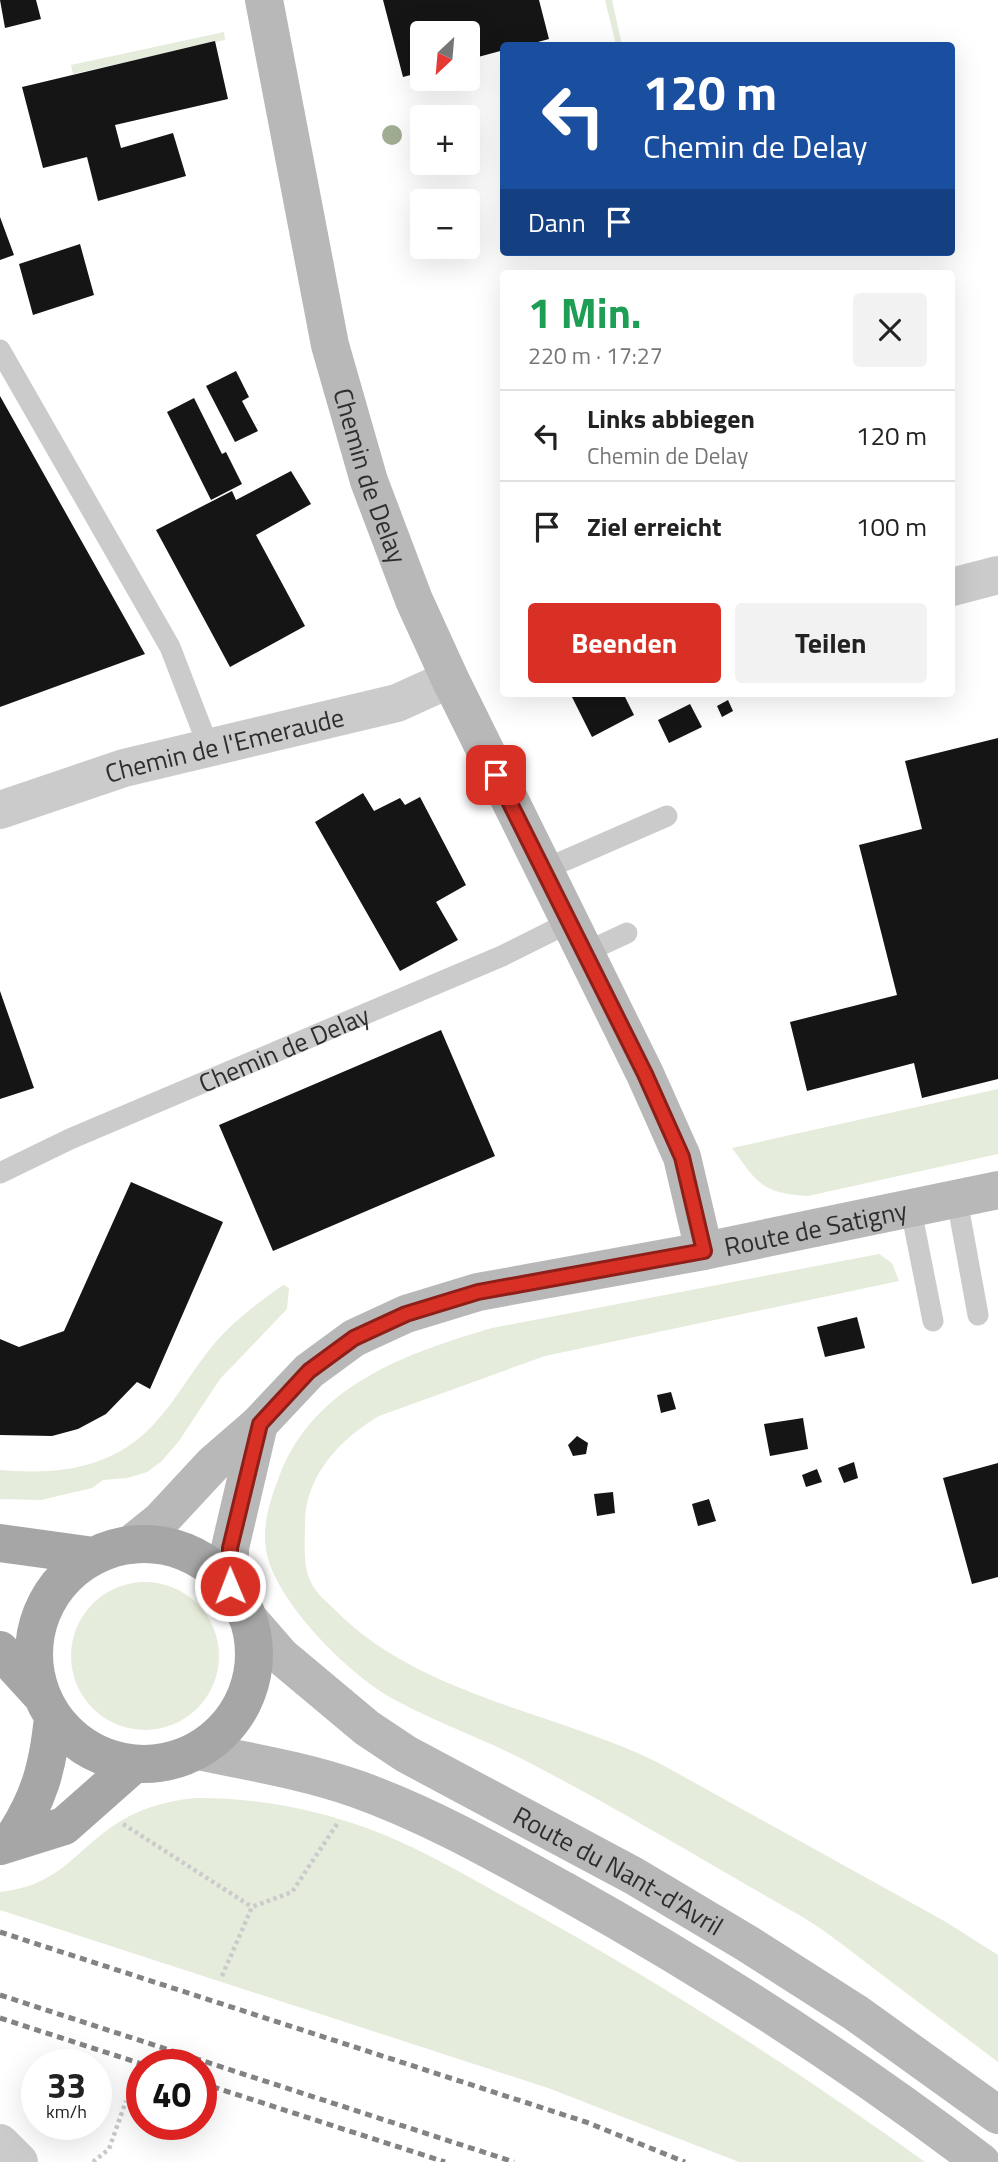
<!DOCTYPE html>
<html lang="de">
<meta charset="utf-8">
<style>
:root{--surface:#fff;--page:#f2f2f2;--text:#222;--muted:#767676;--line:#e0e0e0;--accent:#d93025}
body{margin:0;font-family:"Titillium Web",sans-serif;background:var(--page);color:var(--text);height:100vh;display:flex;flex-direction:column;font-size:26px;white-space:nowrap}
*{box-sizing:border-box;margin:0}
p{font-size:23px;color:var(--muted)}
.icon{flex:none;width:38px;height:38px;fill:none;stroke:currentColor;stroke-width:2;stroke-linecap:round;stroke-linejoin:round}
.map{position:relative;flex:1;overflow:hidden}
.drawer{position:absolute;left:500px;top:270px;width:455px;height:427px;display:flex;flex-direction:column;background:var(--surface);border-radius:7px;box-shadow:0 7px 28px #0002}
.drawer>*{flex:none}
.hud{position:absolute;left:500px;top:42px;width:455px;height:214px;border-radius:7px;box-shadow:0 7px 28px #0002;background:#1a4fa0;color:#fff;overflow:hidden}
.needle{width:46px;rotate:206deg}
.tools{position:absolute;left:410px;top:21px;display:grid;gap:14px}
.tools a{display:grid;place-items:center;width:70px;height:70px;border-radius:7px;background:var(--surface);box-shadow:0 7px 28px #0002;font-size:35px}
.speed{position:absolute;left:21px;top:2049px;display:flex;gap:14px;font-size:35px;font-weight:700;text-align:center}
.speed>*{display:grid;place-content:center;width:91px;height:91px;border-radius:50%;background:var(--surface);box-shadow:0 7px 28px #0002;line-height:1}
.speed small{font-size:18px;font-weight:400}
.speed .limit{border:10px solid #d22;background:#fff;color:#111}
.pin{position:absolute;display:grid;place-items:center;width:60px;height:60px;color:#fff;margin:-30px;border-radius:14px;box-shadow:0 4px 10px #0006}
.me{position:absolute;width:77px;margin:-38px;rotate:359deg;stroke-linejoin:round;filter:drop-shadow(0 0 5px #0008)}
.turn{display:flex;align-items:center;gap:24px;height:147px;padding:0 28px;font-size:32px}
.turn .icon{width:91px;height:91px;stroke-width:2.5}
.turn b{display:block;font-size:49px;line-height:60px}
.then{display:flex;align-items:center;height:66px;padding:0 28px;background:#0003;gap:14px;font-size:26px}
.round{display:grid;place-items:center;flex:none;width:74px;height:74px;border-radius:7px;background:var(--page)}
.headline{display:flex;align-items:center;justify-content:space-between;height:119px;padding:0 28px}
h1{font-size:42px;font-weight:700;line-height:52px;color:#1e9e55}
.action{display:flex;gap:14px;margin-top:auto;padding:14px 28px}
.action a{flex:1;height:80px;border-radius:7px;background:var(--accent);color:#fff;font-size:28px;font-weight:700;line-height:80px;text-align:center}
.action a+a{background:var(--page);color:var(--text)}
ul{padding:0;list-style:none}
li{display:flex;align-items:center;gap:21px;height:91px;padding:0 28px;border-top:2px solid var(--line)}
li div{flex:1}
li b{display:block;font-size:26px}
li em{font-style:normal}
.map>svg:first-child{display:block}
</style>
<div class="map">
<svg width="998" height="2162" viewBox="0 0 998 2162">
<rect width="100%" height="100%" fill="#fff"/>
<path fill="#e5ecdb" d="M605 0H612L622 45H616Z
M224 32 225 40 73 74 71 65Z
M998 1089V1154L808 1196C762 1193 758 1184 732 1148Z
M879 1254 892 1263 899 1281 545 1356 379 1416C340 1439 305 1476 305 1523 305 1543 302 1569 313 1586 318 1595 328 1603 335 1610 420 1696 553 1711 659 1763L946 1922 998 1955V2062C958 2032 917 2001 877 1971 852 1952 828 1932 801 1916 709 1864 619 1809 526 1761 484 1739 437 1723 395 1700 350 1676 275 1602 266 1550 262 1525 270 1500 279 1477 313 1385 407 1353 492 1328Z
M283 1285 289 1288 287 1309 220 1379 179 1441 162 1461 147 1472 127 1478 103 1480 92 1488 41 1500 0 1499V1470C57 1475 112 1469 153 1425 176 1401 192 1370 214 1344 233 1321 258 1303 283 1285Z
M71 1656a74 74 0 1 1 148 0a74 74 0 1 1-148 0Z
M196 1798C251 1798 300 1806 352 1823 412 1842 468 1877 523 1907 662 1984 796 2069 925 2162H739L548 2088 0 1910V1892C57 1885 68 1859 110 1828 136 1809 165 1801 196 1798Z"/>
<path fill="#151515" d="M0 0H36L41 19 5 28Z
M383 0H539L549 39 523 46H504V50L467 60V33H422V72L403 77Z
M215 41 228 99 115 125 121 148 173 133 186 176 98 201 87 157 43 168 22 87Z
M0 217 14 255 0 260Z
M80 244 94 295 33 315 19 264Z
M236 371 249 397 242 401 258 431 235 442 206 386Z
M0 396 145 654 0 707Z
M194 398 222 454 226 452 242 484 211 500 167 412Z
M291 471 311 504 256 535 305 626 230 667 156 530 232 491 236 500Z
M570 693H623L634 715 592 737Z
M728 700 733 711 722 717 717 706Z
M690 704 702 727 669 743 658 720Z
M998 738V1079L922 1098 914 1063 807 1091 790 1022 897 995 859 845 922 829 905 761Z
M363 793 374 811 400 798 405 805 420 797 466 885 436 902 458 940 400 971 315 822Z
M0 991 34 1088 0 1099Z
M441 1030 495 1156 273 1251 219 1125Z
M131 1182 223 1222 150 1389 137 1382 106 1414 78 1429 52 1436 0 1435V1339L19 1347 64 1331Z
M857 1317 865 1348 825 1357 817 1327Z
M671 1392 676 1409 661 1413 657 1395Z
M803 1418 808 1449 770 1456 764 1424Z
M577 1436 588 1443 586 1454 573 1456 568 1445Z
M854 1462 858 1478 844 1483 838 1468Z
M998 1463V1577L972 1584 943 1478Z
M817 1469 822 1482 806 1487 802 1475Z
M613 1492 615 1513 597 1516 594 1494Z
M709 1499 716 1521 698 1526 692 1504Z"/>
<g fill="none" stroke-linecap="round" stroke-linejoin="round">
<path stroke="#cbcbcb" stroke-width="4.5" stroke-dasharray="3.5 3.5" stroke-linecap="butt" d="M123 1824 252 1907
M222 1976 252 1907 292 1892 339 1821
M93 2162 109 2149 126 2101"/>
<g stroke="#cbcbcb" stroke-width="21">
<path d="M0 350 170 647 209 748"/>
<path d="M543 870 667 816"/>
<path d="M584 953 627 933"/>
<path id="s1" d="M0 1173 70 1139 502 956 568 923"/>
<path d="M957 1200 978 1315"/>
<path d="M911 1210 933 1321"/>
</g>
<g stroke="#cbcbcb" stroke-width="38">
<path d="M952 587 998 575"/>
<path id="s2" d="M0 810 124 768 397 703 450 679"/>
<path d="M0 2143 19 2162"/>
</g>
<g stroke="#b8b8b8" stroke-width="38">
<path id="s3" d="M264 0 330 345 369 481 414 600 450 679 645 1074 682 1157 704 1251"/>
<path id="s4" d="M130 1545 161 1520 214 1463 259 1424 309 1371 354 1338 406 1314 478 1292 704 1251 998 1190"/>
<path d="M230 1586V1548L259 1424"/>
<path id="s5" d="M247 1617 281 1656 367 1728 406 1754 634 1876 748 1944 856 2013 998 2115"/>
<path d="M198 1751C251 1762 306 1771 357 1789 430 1815 498 1854 565 1891 710 1972 850 2062 981 2162"/>
</g>
<path stroke="#a6a6a6" stroke-width="38" d="M0 1543 94 1556
M34 1654a110 110 0 1 1 220 0a110 110 0 1 1-220 0Z
M0 1650 41 1695
M10 1843C39 1800 48 1768 53 1717
M0 1846 64 1826 133 1765"/>
<path stroke="#838383" stroke-width="5" stroke-dasharray="7 5" stroke-linecap="butt" d="M0 1932 586 2122 685 2162
M0 1995 514 2162
M0 2018 145 2065
M201 2083 445 2162"/>
</g>
<circle fill="#a1ae93" cx="392" cy="135" r="10"/>
<g fill="none" stroke-linecap="round" stroke-linejoin="round">
<g stroke="#8d1f18" stroke-width="18">
<path id="route" d="M230 1586V1548L260 1424 309 1371 354 1338 406 1314 478 1292 704 1251 682 1157 645 1074 496 775"/>
</g>
<use href="#route" stroke="#d93025" stroke-width="12"/>
</g>
<g text-anchor="middle" dominant-baseline="central" stroke-width="7" stroke-linejoin="round" paint-order="stroke">
<g font-size="26" fill="#2e2e2e" stroke="#fff">
<text stroke="none"><textPath href="#s3" startOffset="488">Chemin de Delay</textPath></text>
<text stroke="none"><textPath href="#s2" startOffset="234">Chemin de l'Emeraude</textPath></text>
<text stroke="none"><textPath href="#s1" startOffset="310">Chemin de Delay</textPath></text>
<text stroke="none"><textPath href="#s4" startOffset="782">Route de Satigny</textPath></text>
<text stroke="none"><textPath href="#s5" startOffset="453">Route du Nant-d'Avril</textPath></text>
</g>
</g>
</svg>
<div class="tools">
<a><svg class="needle" viewBox="-14 -14 28 28"><path d="M0-13l5 13h-10z" fill="#e53935"/><path d="M0 13l5-13h-10z" fill="#767676"/></svg></a>
<a>+</a>
<a>−</a>
</div>
<div class="speed"><div>33<small>km/h</small></div><div class="limit">40</div></div>
<div class="pin" style="left:496px;top:775px;background:#d93025"><svg class="icon" aria-label="arrive" viewBox="0 0 24 24"><path d="M6 21V4h12l-3 4 3 4H6"/></svg></div>
<svg class="me" style="left:230px;top:1586px" viewBox="-20 -20 40 40"><circle r="17" fill="#d93025" stroke="#fff" stroke-width="3"/><path d="M0-11L8 9 0 5-8 9z" fill="#fff"/></svg>
<div class="hud">
<div class="turn"><svg class="icon" aria-label="left" viewBox="0 0 24 24"><path d="M17 20v-9H6M10 6l-5 5 5 5"/></svg><div><b>120 m</b>Chemin de Delay</div></div>
<div class="then">Dann<svg class="icon" aria-label="arrive" viewBox="0 0 24 24"><path d="M6 21V4h12l-3 4 3 4H6"/></svg></div>
</div>
<section class="drawer">
<div class="headline"><div><h1>1 Min.</h1><p>220 m · 17:27</p></div><a class="round"><svg class="icon" aria-label="close" viewBox="0 0 24 24"><path d="M6 6l12 12M18 6L6 18"/></svg></a></div>
<ul>
<li><svg class="icon" aria-label="left" viewBox="0 0 24 24"><path d="M17 20v-9H6M10 6l-5 5 5 5"/></svg><div><b>Links abbiegen</b><p>Chemin de Delay</p></div><em>120 m</em></li>
<li><svg class="icon" aria-label="arrive" viewBox="0 0 24 24"><path d="M6 21V4h12l-3 4 3 4H6"/></svg><div><b>Ziel erreicht</b></div><em>100 m</em></li>
</ul>
<div class="action"><a>Beenden</a><a>Teilen</a></div>
</section>
</div>
